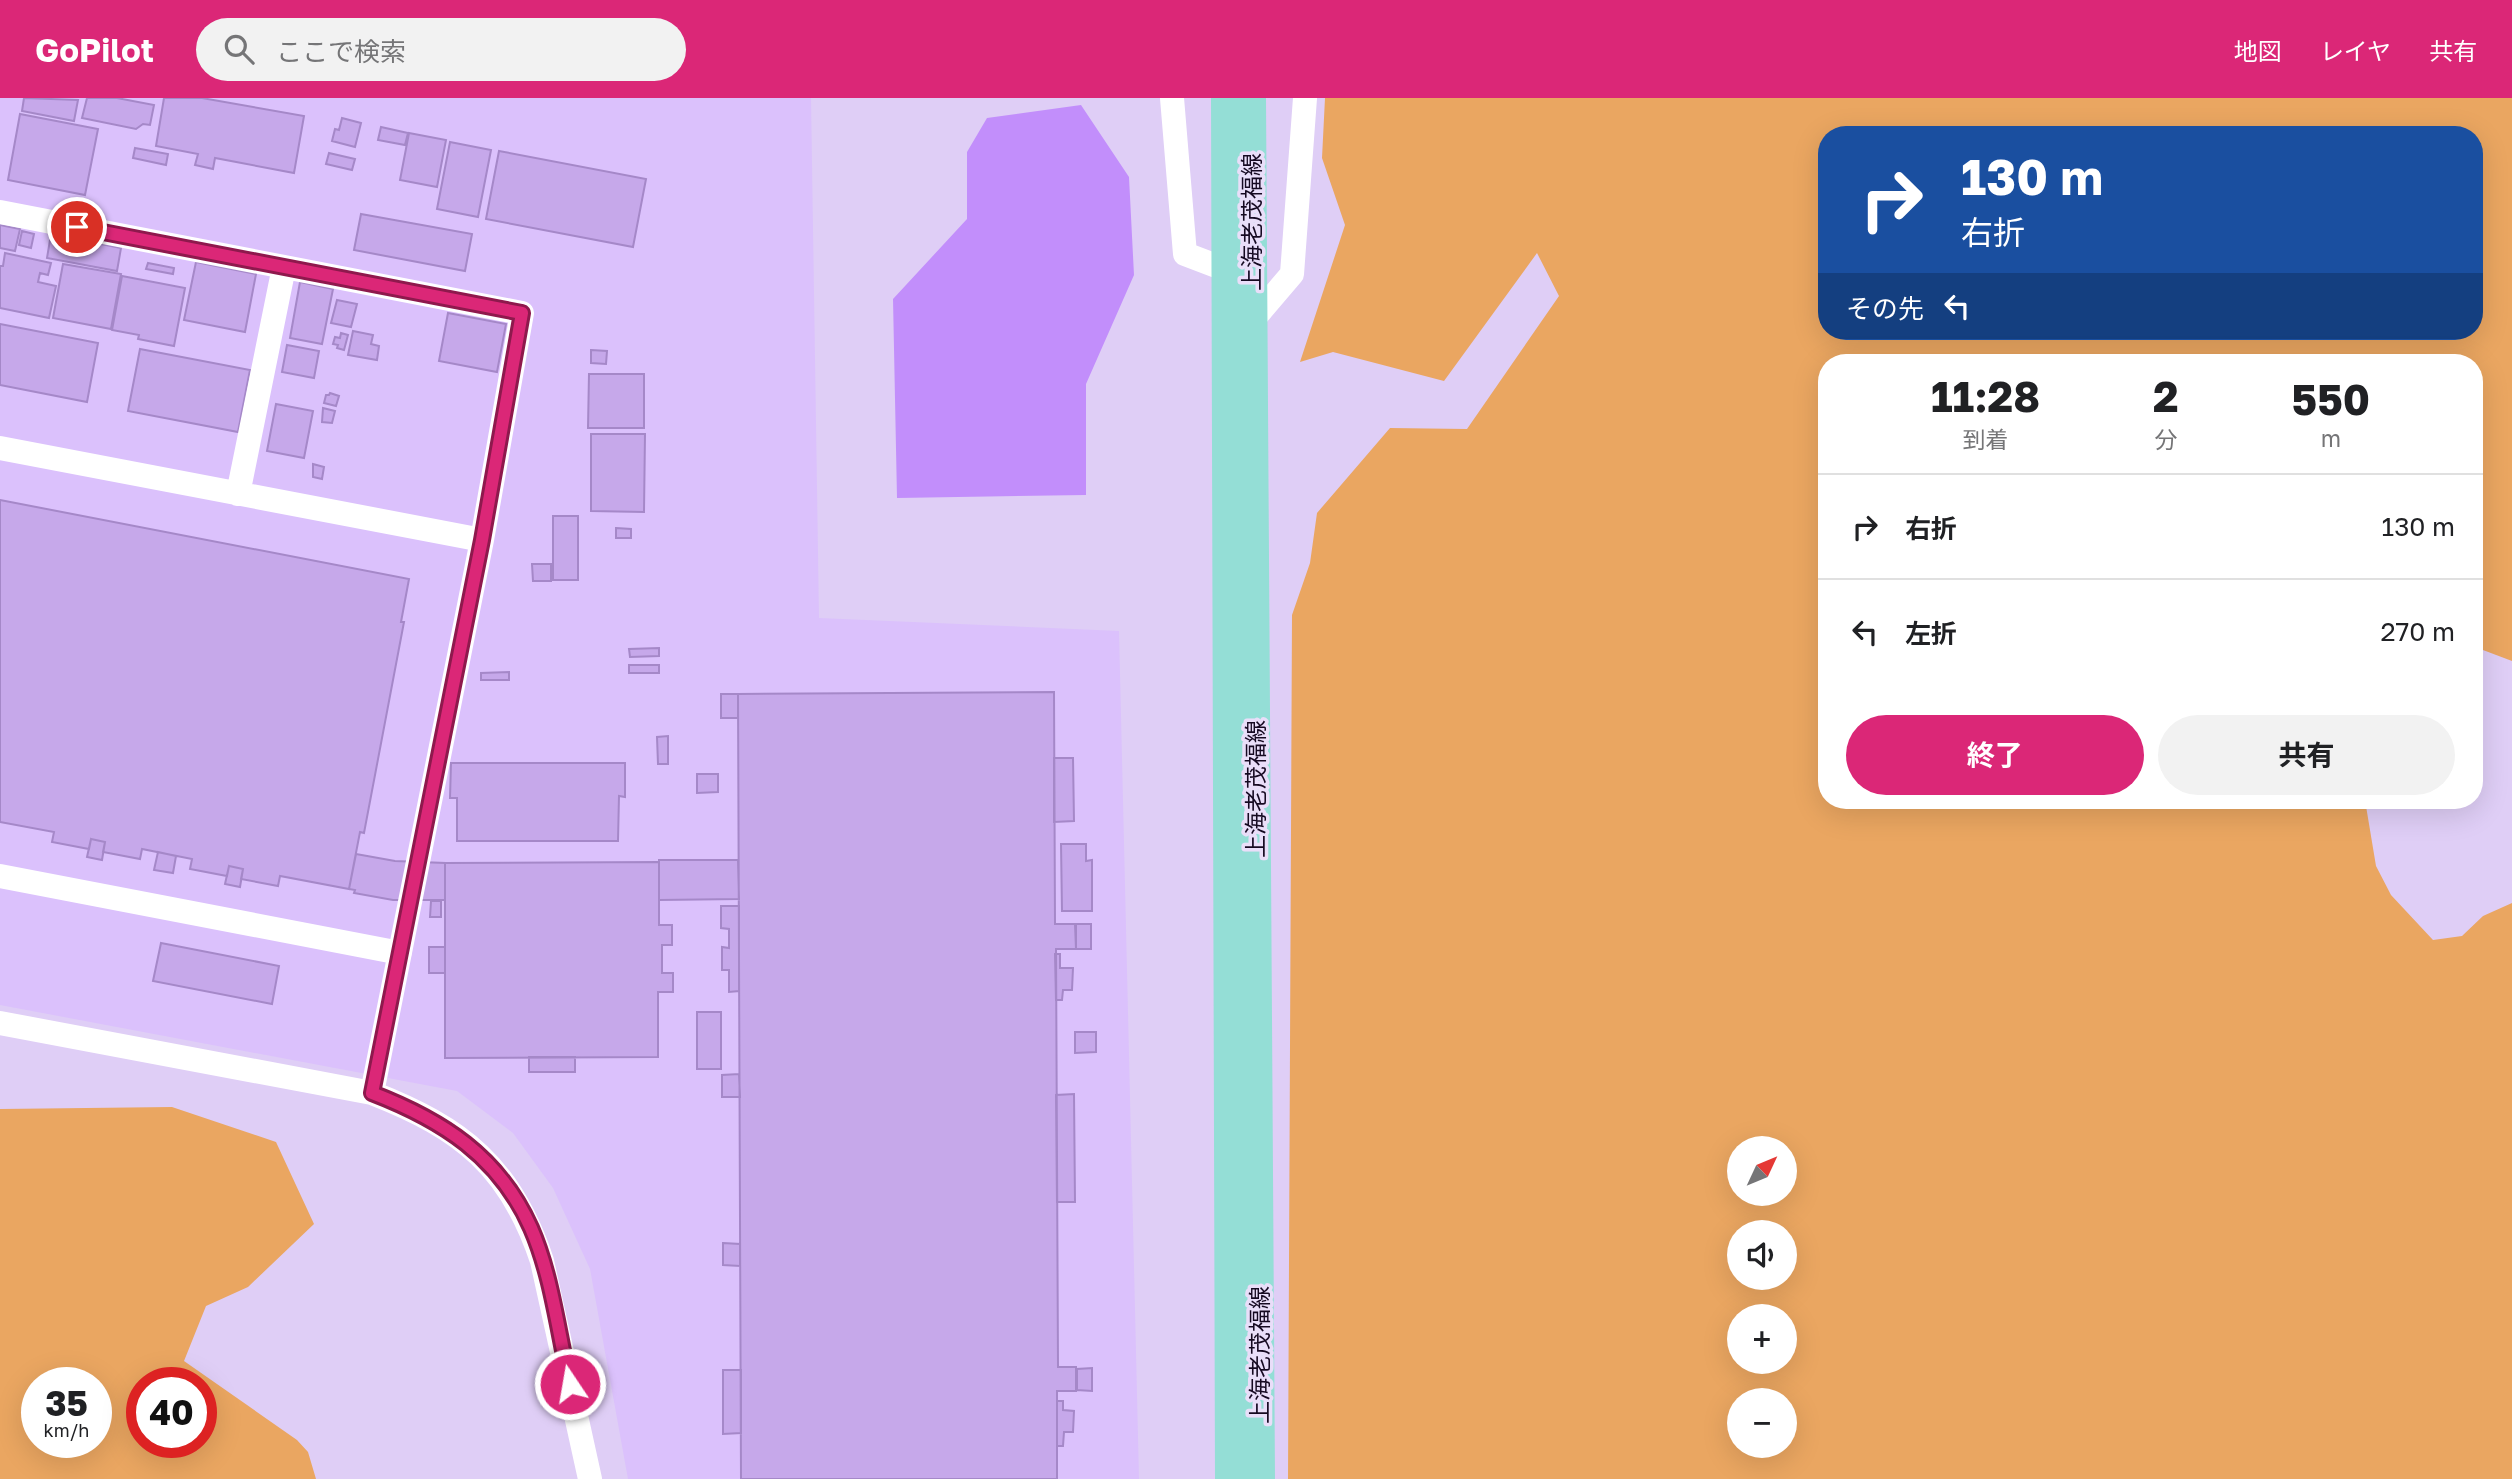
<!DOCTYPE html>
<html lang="ja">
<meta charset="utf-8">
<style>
:root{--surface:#fff;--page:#f2f2f2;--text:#202124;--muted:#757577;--line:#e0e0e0;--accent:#db2777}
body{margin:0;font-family:"Golos Text","Noto Sans JP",sans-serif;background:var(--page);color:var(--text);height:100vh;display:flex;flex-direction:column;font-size:26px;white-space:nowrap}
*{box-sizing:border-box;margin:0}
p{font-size:23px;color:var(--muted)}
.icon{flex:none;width:38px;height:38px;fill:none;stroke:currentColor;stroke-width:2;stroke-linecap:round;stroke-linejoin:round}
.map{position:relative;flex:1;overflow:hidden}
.drawer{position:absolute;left:1818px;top:256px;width:665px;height:455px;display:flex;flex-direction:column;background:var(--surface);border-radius:28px;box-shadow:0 7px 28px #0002}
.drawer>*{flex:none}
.banner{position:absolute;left:1818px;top:28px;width:665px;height:214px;border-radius:28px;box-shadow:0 7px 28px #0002;background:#1a4fa0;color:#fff;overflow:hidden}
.needle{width:46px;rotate:46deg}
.fabs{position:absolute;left:1727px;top:1038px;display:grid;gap:14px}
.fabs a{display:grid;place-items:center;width:70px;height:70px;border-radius:50%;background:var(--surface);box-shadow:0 7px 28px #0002;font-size:35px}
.speed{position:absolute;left:21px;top:1269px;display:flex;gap:14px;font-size:35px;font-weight:700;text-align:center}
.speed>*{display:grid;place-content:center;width:91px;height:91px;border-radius:50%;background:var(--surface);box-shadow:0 7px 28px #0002;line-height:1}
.speed small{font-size:18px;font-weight:400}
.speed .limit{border:10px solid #d22;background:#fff;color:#111}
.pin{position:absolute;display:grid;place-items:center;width:60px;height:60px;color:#fff;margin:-30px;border:4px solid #fff;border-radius:50%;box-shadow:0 2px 7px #0007}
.me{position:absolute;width:77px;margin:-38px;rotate:348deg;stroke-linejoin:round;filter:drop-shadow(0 0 5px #0008)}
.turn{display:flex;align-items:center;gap:24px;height:147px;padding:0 28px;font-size:32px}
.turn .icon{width:91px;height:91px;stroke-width:2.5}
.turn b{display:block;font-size:49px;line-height:60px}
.then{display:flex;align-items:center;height:66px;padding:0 28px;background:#0003;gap:14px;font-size:26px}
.eta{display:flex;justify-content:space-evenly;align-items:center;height:119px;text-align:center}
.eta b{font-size:42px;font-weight:700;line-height:49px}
.button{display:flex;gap:14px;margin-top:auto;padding:14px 28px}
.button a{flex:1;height:80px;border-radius:42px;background:var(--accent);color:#fff;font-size:28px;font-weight:700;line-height:80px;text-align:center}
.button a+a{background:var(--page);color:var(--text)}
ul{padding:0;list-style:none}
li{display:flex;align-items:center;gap:21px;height:105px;padding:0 28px;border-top:2px solid var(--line)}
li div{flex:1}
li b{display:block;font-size:26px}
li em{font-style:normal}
header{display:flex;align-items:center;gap:42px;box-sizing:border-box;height:98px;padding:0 35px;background:var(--accent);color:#fff}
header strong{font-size:33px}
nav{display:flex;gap:38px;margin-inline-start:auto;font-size:24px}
.search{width:490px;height:63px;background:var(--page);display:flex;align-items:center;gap:18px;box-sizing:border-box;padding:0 24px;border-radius:38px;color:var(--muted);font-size:26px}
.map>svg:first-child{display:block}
.built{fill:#dbc1fc}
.green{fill:#eaa661;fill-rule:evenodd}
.water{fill:#c28efb}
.building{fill:#c6a8ea;stroke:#a588c8;stroke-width:2}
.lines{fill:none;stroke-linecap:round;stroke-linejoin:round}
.minor{stroke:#fff;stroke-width:24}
.major{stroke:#94ded6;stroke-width:30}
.route-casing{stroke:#8e194d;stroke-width:18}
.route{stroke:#db2777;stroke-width:12}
.labels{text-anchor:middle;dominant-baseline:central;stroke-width:7;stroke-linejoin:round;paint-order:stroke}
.street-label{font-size:23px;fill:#150921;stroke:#e9def9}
</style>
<header>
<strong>GoPilot</strong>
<div class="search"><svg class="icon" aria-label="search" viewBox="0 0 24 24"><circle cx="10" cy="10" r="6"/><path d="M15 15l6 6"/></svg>ここで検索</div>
<nav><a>地図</a><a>レイヤ</a><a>共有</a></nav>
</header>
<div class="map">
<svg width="2512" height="1381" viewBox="0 0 2512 1381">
<rect width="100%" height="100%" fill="#dfcef6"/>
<path class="built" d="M0,0H811L819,520L1119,533L1139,1381H628L590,1171L553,1090L513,1035L457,993L0,907Z"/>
<path class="green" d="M1325,0H2512V563L2475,549L2474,264H1827V702H2365L2376,768L2391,797L2433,842L2462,838L2483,818L2512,805V1381H1288L1292,517L1310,465L1317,415L1390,330L1467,331L1559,198L1537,155L1444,283L1333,254L1300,264L1345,127L1322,60ZM1827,37H2474V233H1827ZM1740,1050H1785V1096H1740ZM1740,1134H1785V1180H1740ZM1740,1218H1785V1264H1740ZM1740,1302H1785V1348H1740Z
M172,1009L276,1044L314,1126L248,1189L206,1208L184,1263L297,1342L308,1354L316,1381H0V1011ZM37,1284H96V1344H37ZM142,1284H201V1344H142Z"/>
<path class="water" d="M1081,7L1129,79L1134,177L1086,286V397L897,400L893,201L967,121V54L987,20Z"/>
<path class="building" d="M24,0L78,2L74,23L22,13Z
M87,0H117L154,7L150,27L143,26L136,31L82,20Z
M164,0H202L304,18L294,75L215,60L213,71L195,67L198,56L156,48Z
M20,16L98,31L85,97L8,82Z
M342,20L361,25L355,49L332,43L335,31L339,32Z
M381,29L408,35L405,47L378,42Z
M409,35L446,42L437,89L400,82Z
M450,44L491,52L478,119L437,111Z
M135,50L168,56L166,67L133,60Z
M499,53L646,81L633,149L486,121Z
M329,55L355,61L352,72L326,66Z
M361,116L472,136L465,173L354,152Z
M0,127L20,131L15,153L0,150Z
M22,133L34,136L31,150L19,147Z
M51,136L121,150L117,173L47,160Z
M5,155L51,165L48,177L40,175L38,184L56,188L49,220L0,210V168H3Z
M196,164L256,176L245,234L184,222Z
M148,165L174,170L173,176L146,171Z
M63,166L121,176L111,231L53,220Z
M122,178L185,190L174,248L138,241L139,237L112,232Z
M300,184L333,191L322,246L290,240Z
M337,202L357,206L351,229L331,225Z
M448,215L506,226L497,274L439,263Z
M0,226L98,245L87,304L0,287Z
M353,233L373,237L371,246L379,248L377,262L348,257Z
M341,235L348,237L344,252L337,250L338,247L333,246L335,239L340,240Z
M287,247L319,253L314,280L282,274Z
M140,251L250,272L238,334L128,313Z
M591,252L607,253L606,266L591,265Z
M589,276H644V330H588Z
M330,295L339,298L336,308L324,305L326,297H329Z
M276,306L313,313L304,360L267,353Z
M323,310L335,313L332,325L322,324Z
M591,336H645L644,414L591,413Z
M313,366L324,369L322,381L313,379Z
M0,402L409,481L401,524H404L364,735L360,734L349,791L280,778L278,788L241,781L243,771L229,768L227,778L190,771L192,761L142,751L140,761L103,754L105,744L91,741L89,751L52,744L54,734L0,724Z
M553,418H578V482H553Z
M616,430L631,431V440H616Z
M532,466H551V483H533Z
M659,550V558L630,559L629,551Z
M629,567H659V575H629Z
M509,574V582H481V575Z
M1054,594L1055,826H1076V851H1056L1058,1269H1076V1293H1057V1381H741L738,596Z
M721,596H738V620H721Z
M668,638V666H658L657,639Z
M1054,660H1073L1074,723L1054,724Z
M451,665H625V699L619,698L618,743H457V700H450Z
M697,676H718V694L697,695Z
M91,741L105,744L102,762L87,759Z
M1061,746H1086V763L1092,762V813H1062Z
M158,754L176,758L173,775L154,772Z
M356,756L395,763L445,765V802H393L354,795L355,792L349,791Z
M659,762H738L739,801L659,802Z
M659,764V827H672V847H662V875H673V894H658V959L445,960V765Z
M229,768L243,771L240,789L225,786Z
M431,803H441V819H430Z
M721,808H739V893L729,894V872H722V849L729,850V831L721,830Z
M1075,826H1091V851H1076Z
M161,845L279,868L272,906L153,883Z
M429,849H445V875H429Z
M1055,856H1060V870H1073L1072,892H1063L1062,902H1056Z
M697,914H721V971H697Z
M1075,934H1096V954L1075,955Z
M529,959H575V974H529Z
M739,976L740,999H722V977Z
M1074,996L1075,1104H1057L1056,997Z
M723,1145L740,1146V1168L723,1167Z
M1092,1270V1293L1077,1292V1271Z
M723,1272H741V1335L723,1336Z
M1057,1303H1063V1312L1074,1313L1073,1334H1064L1063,1348H1057Z"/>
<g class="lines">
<path class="minor" d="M1172,0L1185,156L1227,172
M0,114L522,215L482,442L372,995
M1252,223L1292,176L1305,0
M0,350L482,442
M238,396L284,169
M0,778L400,855
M0,925L372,995C462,1030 511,1069 542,1163L590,1381"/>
<path class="major" d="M1226,0L1230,1381
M1251,0L1260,1381"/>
</g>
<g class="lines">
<g class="route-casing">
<path id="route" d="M77,129L522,215L482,442L372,995C442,1022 499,1058 531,1130C552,1178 558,1234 570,1286"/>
</g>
<use href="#route" class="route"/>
</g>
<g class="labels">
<g class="street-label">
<text transform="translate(1251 124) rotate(-90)">上海老茂福線</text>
<text transform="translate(1255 691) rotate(-90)">上海老茂福線</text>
<text transform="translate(1259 1257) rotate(-90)">上海老茂福線</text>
</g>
</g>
</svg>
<div class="fabs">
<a><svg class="needle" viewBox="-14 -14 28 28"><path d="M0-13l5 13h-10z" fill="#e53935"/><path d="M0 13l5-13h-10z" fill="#757577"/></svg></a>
<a><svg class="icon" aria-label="sound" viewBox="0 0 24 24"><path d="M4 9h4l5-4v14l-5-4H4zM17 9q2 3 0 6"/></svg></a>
<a>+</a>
<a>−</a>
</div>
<div class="speed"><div>35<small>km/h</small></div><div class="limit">40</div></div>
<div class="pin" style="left:77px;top:129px;background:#d93025"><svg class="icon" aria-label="arrive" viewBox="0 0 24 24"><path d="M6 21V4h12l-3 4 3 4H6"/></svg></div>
<svg class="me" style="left:570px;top:1286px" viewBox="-20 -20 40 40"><circle r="17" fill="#db2777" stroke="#fff" stroke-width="3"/><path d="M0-11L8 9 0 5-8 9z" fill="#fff"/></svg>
<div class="banner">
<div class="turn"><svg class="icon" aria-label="right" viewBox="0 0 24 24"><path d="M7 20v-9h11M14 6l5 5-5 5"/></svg><div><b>130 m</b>右折</div></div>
<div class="then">その先<svg class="icon" aria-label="left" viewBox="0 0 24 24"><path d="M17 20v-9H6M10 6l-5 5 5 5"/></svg></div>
</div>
<section class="drawer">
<div class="eta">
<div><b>11:28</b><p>到着</p></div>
<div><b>2</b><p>分</p></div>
<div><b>550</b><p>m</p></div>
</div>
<ul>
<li><svg class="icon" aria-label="right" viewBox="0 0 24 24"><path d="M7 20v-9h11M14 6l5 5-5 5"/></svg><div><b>右折</b></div><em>130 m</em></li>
<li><svg class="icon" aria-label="left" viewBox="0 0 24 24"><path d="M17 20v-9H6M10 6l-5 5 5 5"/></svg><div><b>左折</b></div><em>270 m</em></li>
</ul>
<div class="button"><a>終了</a><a>共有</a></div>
</section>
</div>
